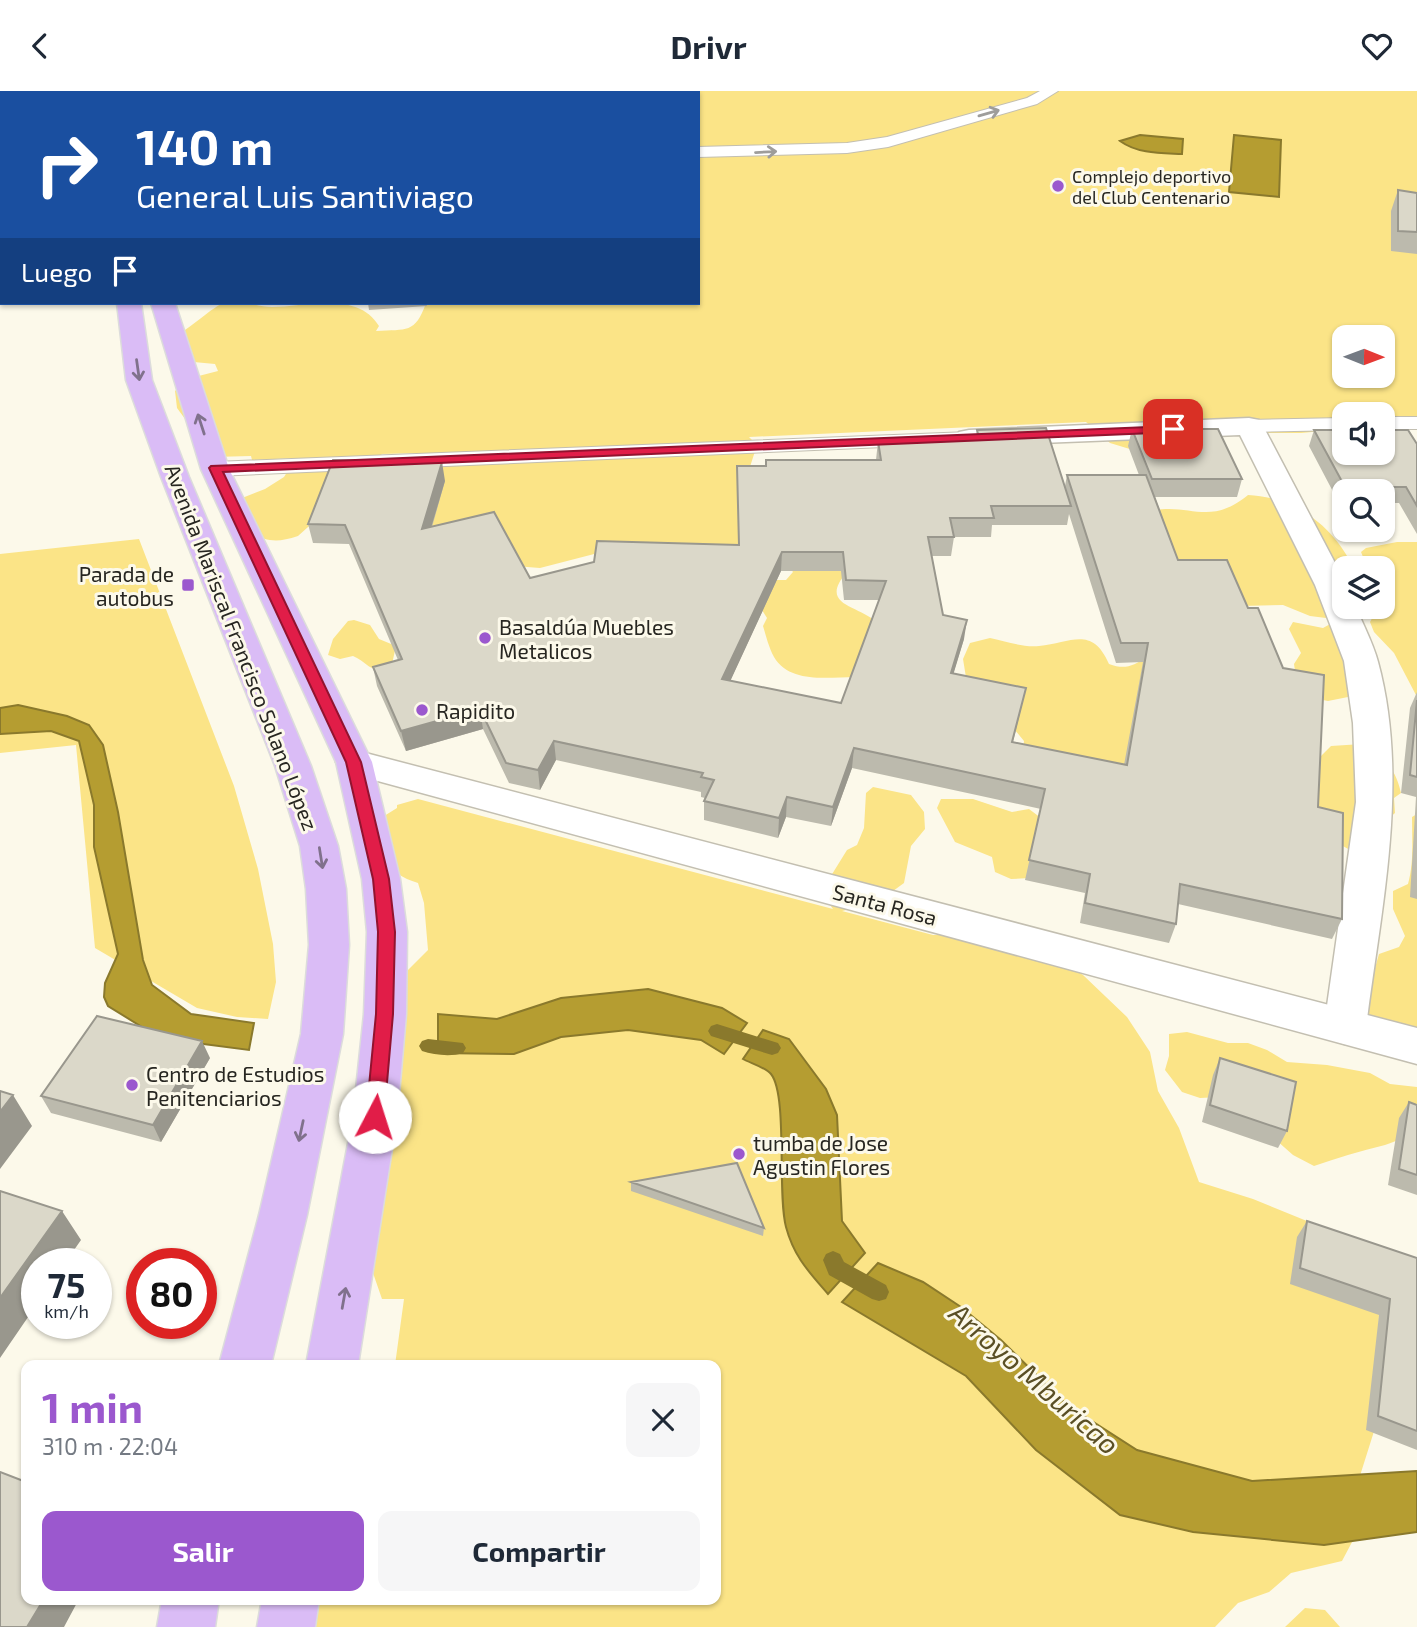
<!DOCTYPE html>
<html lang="es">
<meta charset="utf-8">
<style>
:root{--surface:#fff;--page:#f6f6f7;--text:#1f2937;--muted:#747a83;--accent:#9b58ce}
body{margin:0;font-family:"Exo 2",sans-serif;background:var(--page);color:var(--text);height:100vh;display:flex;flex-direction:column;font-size:26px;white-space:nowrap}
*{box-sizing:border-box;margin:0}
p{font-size:23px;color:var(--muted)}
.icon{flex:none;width:38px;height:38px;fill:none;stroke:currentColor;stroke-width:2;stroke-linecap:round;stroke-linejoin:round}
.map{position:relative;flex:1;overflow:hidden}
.sheet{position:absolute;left:21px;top:1269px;width:700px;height:245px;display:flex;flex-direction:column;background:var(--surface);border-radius:14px;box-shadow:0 2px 5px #0004}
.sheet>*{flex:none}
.banner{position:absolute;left:0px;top:0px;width:700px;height:214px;box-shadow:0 2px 5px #0004;background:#1a4fa0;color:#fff;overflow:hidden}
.needle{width:46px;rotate:91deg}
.tools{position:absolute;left:1332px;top:234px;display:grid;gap:14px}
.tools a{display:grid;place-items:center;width:63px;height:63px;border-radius:14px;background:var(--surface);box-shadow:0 2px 5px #0004;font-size:35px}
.speed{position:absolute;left:21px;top:1157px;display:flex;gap:14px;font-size:35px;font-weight:700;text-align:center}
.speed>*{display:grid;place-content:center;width:91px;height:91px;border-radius:50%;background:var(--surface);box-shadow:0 2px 5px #0004;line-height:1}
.speed small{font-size:18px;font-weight:400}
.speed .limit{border:10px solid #d22;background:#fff;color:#111}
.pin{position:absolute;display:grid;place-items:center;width:60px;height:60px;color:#fff;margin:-30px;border-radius:14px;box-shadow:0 4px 10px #0006}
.me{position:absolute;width:77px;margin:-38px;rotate:5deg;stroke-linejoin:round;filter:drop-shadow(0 0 5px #0008)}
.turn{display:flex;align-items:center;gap:24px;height:147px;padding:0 21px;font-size:32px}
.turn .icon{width:91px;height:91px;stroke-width:2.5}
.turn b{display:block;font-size:49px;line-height:60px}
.then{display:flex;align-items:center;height:66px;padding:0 21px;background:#0003;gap:14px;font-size:26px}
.round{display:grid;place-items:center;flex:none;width:74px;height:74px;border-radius:14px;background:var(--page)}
.summary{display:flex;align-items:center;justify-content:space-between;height:119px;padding:0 21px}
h1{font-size:42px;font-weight:700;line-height:52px;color:var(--accent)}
.action{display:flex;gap:14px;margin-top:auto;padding:14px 21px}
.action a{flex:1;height:80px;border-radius:14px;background:var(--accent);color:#fff;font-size:28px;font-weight:700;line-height:80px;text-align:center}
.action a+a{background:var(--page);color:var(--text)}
header{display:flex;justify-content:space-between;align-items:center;height:91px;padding:0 21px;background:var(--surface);font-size:32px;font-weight:700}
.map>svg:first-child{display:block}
.green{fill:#fbe487;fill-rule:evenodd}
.water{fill:#b59d31;stroke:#8a792c;stroke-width:2}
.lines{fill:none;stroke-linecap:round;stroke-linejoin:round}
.stream{fill:#8a792c;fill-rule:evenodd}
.service-casing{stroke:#c3bfb1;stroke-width:2}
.minor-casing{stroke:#c3bfb1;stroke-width:3}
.tertiary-casing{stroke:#c3bfb1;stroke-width:3}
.trunk-casing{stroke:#dcdcdb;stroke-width:3}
.service{fill:#fff;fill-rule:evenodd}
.minor{fill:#fff;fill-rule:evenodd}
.tertiary{fill:#fff;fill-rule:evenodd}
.trunk{fill:#dabcf6;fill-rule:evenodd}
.wall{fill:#bcbaad;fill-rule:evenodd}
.shaded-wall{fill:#99978d}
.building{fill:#dbd8c9;stroke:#99978d;stroke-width:2;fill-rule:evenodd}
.oneway{stroke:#9e9d9b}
.oneway2{stroke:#80718c}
.route{fill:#e11d48;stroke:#92132f;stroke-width:2}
.poi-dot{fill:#9b58ce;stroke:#fcf9ea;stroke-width:2.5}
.labels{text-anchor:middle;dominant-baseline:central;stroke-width:6;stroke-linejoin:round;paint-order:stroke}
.far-poi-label{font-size:18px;fill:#272621;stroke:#fcf9ea;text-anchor:start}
.poi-label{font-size:21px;fill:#272621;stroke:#fcf9ea;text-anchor:start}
.street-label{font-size:21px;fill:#272621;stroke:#fcf9ea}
.near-water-label{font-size:28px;font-style:italic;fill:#5a4f25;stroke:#fcf9ea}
</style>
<header><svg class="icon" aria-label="back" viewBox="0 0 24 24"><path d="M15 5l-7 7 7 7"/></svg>Drivr<svg class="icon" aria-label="heart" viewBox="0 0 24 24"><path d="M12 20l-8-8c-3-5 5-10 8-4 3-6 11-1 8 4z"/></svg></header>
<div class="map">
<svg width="1417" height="1536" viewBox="0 0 1417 1536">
<rect width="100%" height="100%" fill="#fcf9ea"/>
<path class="green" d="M206,0H1417V337L1383,338L1382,324H1344V338L1301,342H1228L1133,359L1110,352L1086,331L749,346L757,354L748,382L765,453L598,462L540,477L439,469L411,381L421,362L381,363L385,367L298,445C261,458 255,439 225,429L222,424L237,409L265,398L284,386L296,367L252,369L251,365L213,366L177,317L175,300L187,288L218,280L215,273L183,270L174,246C188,239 215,214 224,212C240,207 256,216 272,216C305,216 357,199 379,235L376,240C407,238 415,243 426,212H698V2ZM1344,247H1382V285H1344Z
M1248,404C1295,406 1334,435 1354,478H1344V516H1358L1360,523L1350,527H1326L1310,525L1283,514L1241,515L1091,434C1112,429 1133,423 1155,419C1192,413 1210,435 1248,404Z
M139,448L234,695L258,778L273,853L276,891L268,928L237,926L197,917L95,857L76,654L0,662V463Z
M1397,451H1417V606L1394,562L1374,541L1370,531L1378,516H1382V478H1368L1361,461L1366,457Z
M786,472L848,480C816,515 860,514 876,531L855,586C828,586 790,593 774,566C769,557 766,545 763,535L767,527L762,519L771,489H786L793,481Z
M354,529L370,534L379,548L396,555L392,573C369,584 372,574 353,565L340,568L328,564L333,548L348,530Z
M1293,531L1323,537L1332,532L1347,536L1353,605L1328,610L1313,607L1295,580L1294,573L1301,562L1289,538Z
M990,547C1005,550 1024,557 1039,555C1071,552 1092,534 1109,573C1125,579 1133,575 1147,566L1140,686L1022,667L1024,650L1010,633L970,611L963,568L970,552Z
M1362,653C1384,668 1395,675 1401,702L1394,707L1395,722L1350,759L1323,744L1297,679L1320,666L1331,655Z
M873,696L911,704L924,721L925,738L911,755L904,792L878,811L842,820L933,844H989L1049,862L1083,884L1127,926L1150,961L1158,1000L1179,1037L1199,1091L1253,1108L1329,1139L1379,1222L1376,1334L1358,1391L1369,1419L1342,1470L1291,1482L1269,1501L1238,1512L1215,1536H293L306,1509L716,1508V1274H395L404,1208H382L364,1156L377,910L428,859L424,812L418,792C386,782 378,765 368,735L397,717V714L418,708L833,818L821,801L847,759L857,754L864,737L866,702Z
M941,708H973L1012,721L1029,718L1045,730L1030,787L1011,788L995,781L992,766L955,751L937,717Z
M1417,723V963L1376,948L1356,899L1375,877L1379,863L1399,856L1405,845L1393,818V800L1408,793C1414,772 1412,749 1412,726Z
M1187,941L1228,952H1248L1267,959L1287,971L1327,974L1370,982L1390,993L1417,996V1045C1404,1045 1397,1050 1385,1054C1360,1060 1337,1067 1314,1075L1293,1064L1276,1049L1220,1006L1200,1007L1182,1001L1165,979L1169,965V943Z
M1305,1517L1325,1519L1340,1536H1285Z"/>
<path class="water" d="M1140,44L1183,48L1182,63C1161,62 1138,63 1120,50Z
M1234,44L1281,49L1279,106L1229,101Z
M18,614L67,625L89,634L103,654L118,721L143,869L152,894L191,923L254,932L249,959L188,951L150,941L108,915L104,906L105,892L118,863L94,756V714L79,650L51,640L0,643V617Z
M648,898L722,917L747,932L724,963L701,949L628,939L561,946L514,963L438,962V923L497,928L561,907Z
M763,939L789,948L826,998L837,1024L842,1130L865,1162L828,1203C809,1181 794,1166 786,1136C777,1102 788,1004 771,983C765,976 750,972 743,968Z
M878,1172L923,1191L961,1216L1001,1249L1067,1314L1137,1359L1252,1390L1417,1380V1441L1324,1454L1193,1441L1120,1424L1036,1359L966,1285L842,1211Z"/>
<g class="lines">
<path class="stream" d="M717,933L778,952L781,957L778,962L772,964L711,945L708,940L711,935Z
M428,948L463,952L466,957L463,962C451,966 434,964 422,960L419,955L422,950Z
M833,1160L840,1163L844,1171L886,1194L889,1201L886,1208L879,1210L872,1208L829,1184L823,1169L826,1163Z"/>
<g class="service-casing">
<path id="service" d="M1040,0H1058L1037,13L888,56L847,62L698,66V56L847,52L887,46L1027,7Z
M1382,326H1417V338H1382Z
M1344,327V339L1249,341L1241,340L1238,335L1241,330L1249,329Z
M969,341L977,342L980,347L977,352L215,385L207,383L204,378L207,373L215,371Z"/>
</g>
<g class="minor-casing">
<path id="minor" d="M1249,327L1259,329L1263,335L1344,489V516H1356C1363,534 1373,552 1378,571C1410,689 1381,817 1366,936L1360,948L1345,953L1330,948L1324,936L1356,711L1353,632L1344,570L1315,494L1240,344L969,355L959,353L955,347L959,341L969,339Z"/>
</g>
<g class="tertiary-casing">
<path id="tertiary" d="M354,659L1417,937V973L341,680L336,671L341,662Z"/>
</g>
<g class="trunk-casing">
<path id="trunk" d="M144,0H164V2H144Z
M117,212H141L152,289L189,386L311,675L338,755L346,798L349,854L343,943L307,1124L271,1274H219L259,1124L301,943L309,854L306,798L300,755L275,675L161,386L126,289Z
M151,212H175L229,378L372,671L400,788L407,841L406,923L397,1026L358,1274H306L353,1026L364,923L367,841L362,788L336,671L201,378Z
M162,1508H219L215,1536H157Z
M262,1508H319L315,1536H257Z"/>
</g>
<use href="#service" class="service"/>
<use href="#minor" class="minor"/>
<use href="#tertiary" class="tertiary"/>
<use href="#trunk" class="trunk"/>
</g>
<path class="wall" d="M0,0H55L54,2H2V105H0Z
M1398,99L1417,102V163L1391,160V120Z
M368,212H426L427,215L369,219Z
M1132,338L1242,388L1237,406H1155L1178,469L1318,716L1342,828L1332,848L1178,813L1176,833L1169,852L1080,832L1085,802L1025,789L1041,718L852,677L831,735L786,726L778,747L704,729V710L705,707L701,706V701L556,669L540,699L509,692L483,638L406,660L377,595L373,576L398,569L349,453L313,452L308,433L445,390L432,436L530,487L739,454L737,375H766L876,369L878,350L976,347L977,339L1065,395L1067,384H1139L1128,355ZM1069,423L1116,572L1143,571L1124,674L1013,651L1026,597L953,583L964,548L943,524L932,465H951L954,446H991L992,434H1067ZM781,480H841L844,509H879L841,612L730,590Z
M1314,339L1417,353V443L1399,412H1382V401H1344V412H1339L1309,355Z
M1417,601V808L1410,806L1416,706L1401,702L1410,617Z
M210,967L161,1051L51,1022L41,1005Z
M1220,967L1287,1040L1278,1057L1202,1031L1213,984Z
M1409,1011L1417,1014V1104L1388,1094L1399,1027Z
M631,1091L764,1137L763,1145L631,1100Z
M1307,1130L1417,1167V1359L1366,1339L1379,1224L1290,1193L1297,1146Z"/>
<path class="shaded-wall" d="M442,371L445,390L425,457L422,438Z
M782,461L781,480L722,608V588Z
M967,529L964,548L948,601L951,582Z
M480,618L483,638L406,660L401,640Z
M554,650L556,669L540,699L538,679Z
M854,657L852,677L831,735L833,716Z
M787,706L786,726L778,747L779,727Z
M202,950L210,967L161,1051L153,1034Z
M13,1004L32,1035L0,1078V1021Z
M62,1120L81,1149L65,1172H37V1213L0,1267V1207Z
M44,1508H79L64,1536H27Z"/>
<path class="building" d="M0,0H47V2H2V89H0Z
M303,0H602L603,2H303Z
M1398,99L1417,102V141L1398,140Z
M1046,337L1071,415H991L994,427H950L954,446H928L943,524L967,529L951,582L1026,597L1012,651L1127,674L1148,552H1121L1067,384H1146L1178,469H1227L1248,517H1258L1283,577L1324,584L1318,716L1343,722L1342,828L1180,793L1176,833L1085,812L1090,783L1029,769L1045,698L854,657L833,716L787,706L779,727L704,710L714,689L701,686L703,682L554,650L538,679L506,672L480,618L401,640L373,576L402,568L345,434L308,433L333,369L442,371L422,438L494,421L530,487L594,471L597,450L739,454L737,375H766V369H881L878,350L979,347L977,339ZM782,461H843L846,489L886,490L841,612L722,588Z
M1132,338H1218L1242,388H1152Z
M1314,339H1344V362H1382V339H1408L1417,353V415L1406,396H1345Z
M1417,609V686L1410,684Z
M97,925L202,950L153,1034L41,1005Z
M1220,967L1296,991L1287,1040L1210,1014Z
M0,1000L13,1004L0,1021Z
M1409,1011L1417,1014V1084L1399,1078Z
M737,1072L764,1137L631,1091Z
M0,1100L62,1120L0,1207Z
M1307,1130L1417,1167V1340L1378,1325L1390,1208L1300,1177Z
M0,1381L26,1391V1508H44L27,1536H0Z"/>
<defs><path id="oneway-shaft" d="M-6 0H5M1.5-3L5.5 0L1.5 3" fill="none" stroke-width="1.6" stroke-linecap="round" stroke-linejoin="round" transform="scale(1.75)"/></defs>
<g class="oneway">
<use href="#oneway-shaft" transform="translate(989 22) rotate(-16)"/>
<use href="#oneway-shaft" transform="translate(766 61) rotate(-3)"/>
</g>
<g class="oneway2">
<use href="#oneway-shaft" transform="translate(138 279) rotate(82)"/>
<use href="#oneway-shaft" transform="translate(201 333) rotate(-108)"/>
<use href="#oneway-shaft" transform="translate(321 767) rotate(81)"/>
<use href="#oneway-shaft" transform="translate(301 1040) rotate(102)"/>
<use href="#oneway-shaft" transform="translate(344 1207) rotate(-80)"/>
</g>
<path class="route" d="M1173,335L1179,338L1177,341L223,381L361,671L389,788L395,841L393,923L384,1026L382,1031L375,1034L369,1031L366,1026L376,923L378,841L373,788L346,671L209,377L211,375Z"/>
<g class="poi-dot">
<circle cx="1058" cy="95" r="7"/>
<rect x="181" y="487" width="14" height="14" rx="3.5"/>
<circle cx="485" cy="547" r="7"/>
<circle cx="422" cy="619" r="7"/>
<circle cx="132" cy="994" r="7"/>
<circle cx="739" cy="1063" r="7"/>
</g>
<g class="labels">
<g class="far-poi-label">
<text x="1072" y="85">Complejo deportivo<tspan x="1072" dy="21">del Club Centenario</tspan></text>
</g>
<g class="poi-label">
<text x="174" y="482" text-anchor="end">Parada de<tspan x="174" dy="24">autobus</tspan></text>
<text x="499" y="535">Basaldúa Muebles<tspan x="499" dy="24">Metalicos</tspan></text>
<text x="436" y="619">Rapidito</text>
<text x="146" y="982">Centro de Estudios<tspan x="146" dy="24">Penitenciarios</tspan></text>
<text x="753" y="1051">tumba de Jose<tspan x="753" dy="24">Agustin Flores</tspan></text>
</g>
<g class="street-label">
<text transform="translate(242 556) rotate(69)">Avenida Mariscal Francisco Solano López</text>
<text transform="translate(885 813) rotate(15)">Santa Rosa</text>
</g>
<g class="near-water-label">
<text transform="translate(1035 1287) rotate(41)">Arroyo Mburicao</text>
</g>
</g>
</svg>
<div class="tools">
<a><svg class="needle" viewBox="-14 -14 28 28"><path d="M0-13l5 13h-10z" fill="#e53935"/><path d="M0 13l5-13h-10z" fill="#747a83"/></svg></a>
<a><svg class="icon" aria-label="sound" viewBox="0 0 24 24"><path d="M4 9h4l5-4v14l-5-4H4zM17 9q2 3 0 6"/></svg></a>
<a><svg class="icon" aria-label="search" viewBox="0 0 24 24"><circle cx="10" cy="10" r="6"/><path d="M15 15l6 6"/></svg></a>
<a><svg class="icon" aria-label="layers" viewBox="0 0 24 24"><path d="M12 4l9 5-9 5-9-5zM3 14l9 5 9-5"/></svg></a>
</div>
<div class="speed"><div>75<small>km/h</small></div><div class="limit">80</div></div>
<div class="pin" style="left:1173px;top:338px;background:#d93025"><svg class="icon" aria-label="arrive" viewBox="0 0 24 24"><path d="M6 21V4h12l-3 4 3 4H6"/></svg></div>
<svg class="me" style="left:375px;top:1026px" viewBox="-20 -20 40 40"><circle r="19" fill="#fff"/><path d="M0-13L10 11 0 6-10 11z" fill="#e11d48"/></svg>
<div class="banner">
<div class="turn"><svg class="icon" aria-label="right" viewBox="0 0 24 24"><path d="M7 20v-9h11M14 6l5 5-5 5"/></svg><div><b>140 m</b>General Luis Santiviago</div></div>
<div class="then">Luego<svg class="icon" aria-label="arrive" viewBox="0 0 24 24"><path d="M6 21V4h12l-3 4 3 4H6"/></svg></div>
</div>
<section class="sheet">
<div class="summary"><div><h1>1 min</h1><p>310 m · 22:04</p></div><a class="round"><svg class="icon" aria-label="close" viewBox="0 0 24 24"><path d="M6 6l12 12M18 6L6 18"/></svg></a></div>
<div class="action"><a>Salir</a><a>Compartir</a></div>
</section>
</div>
